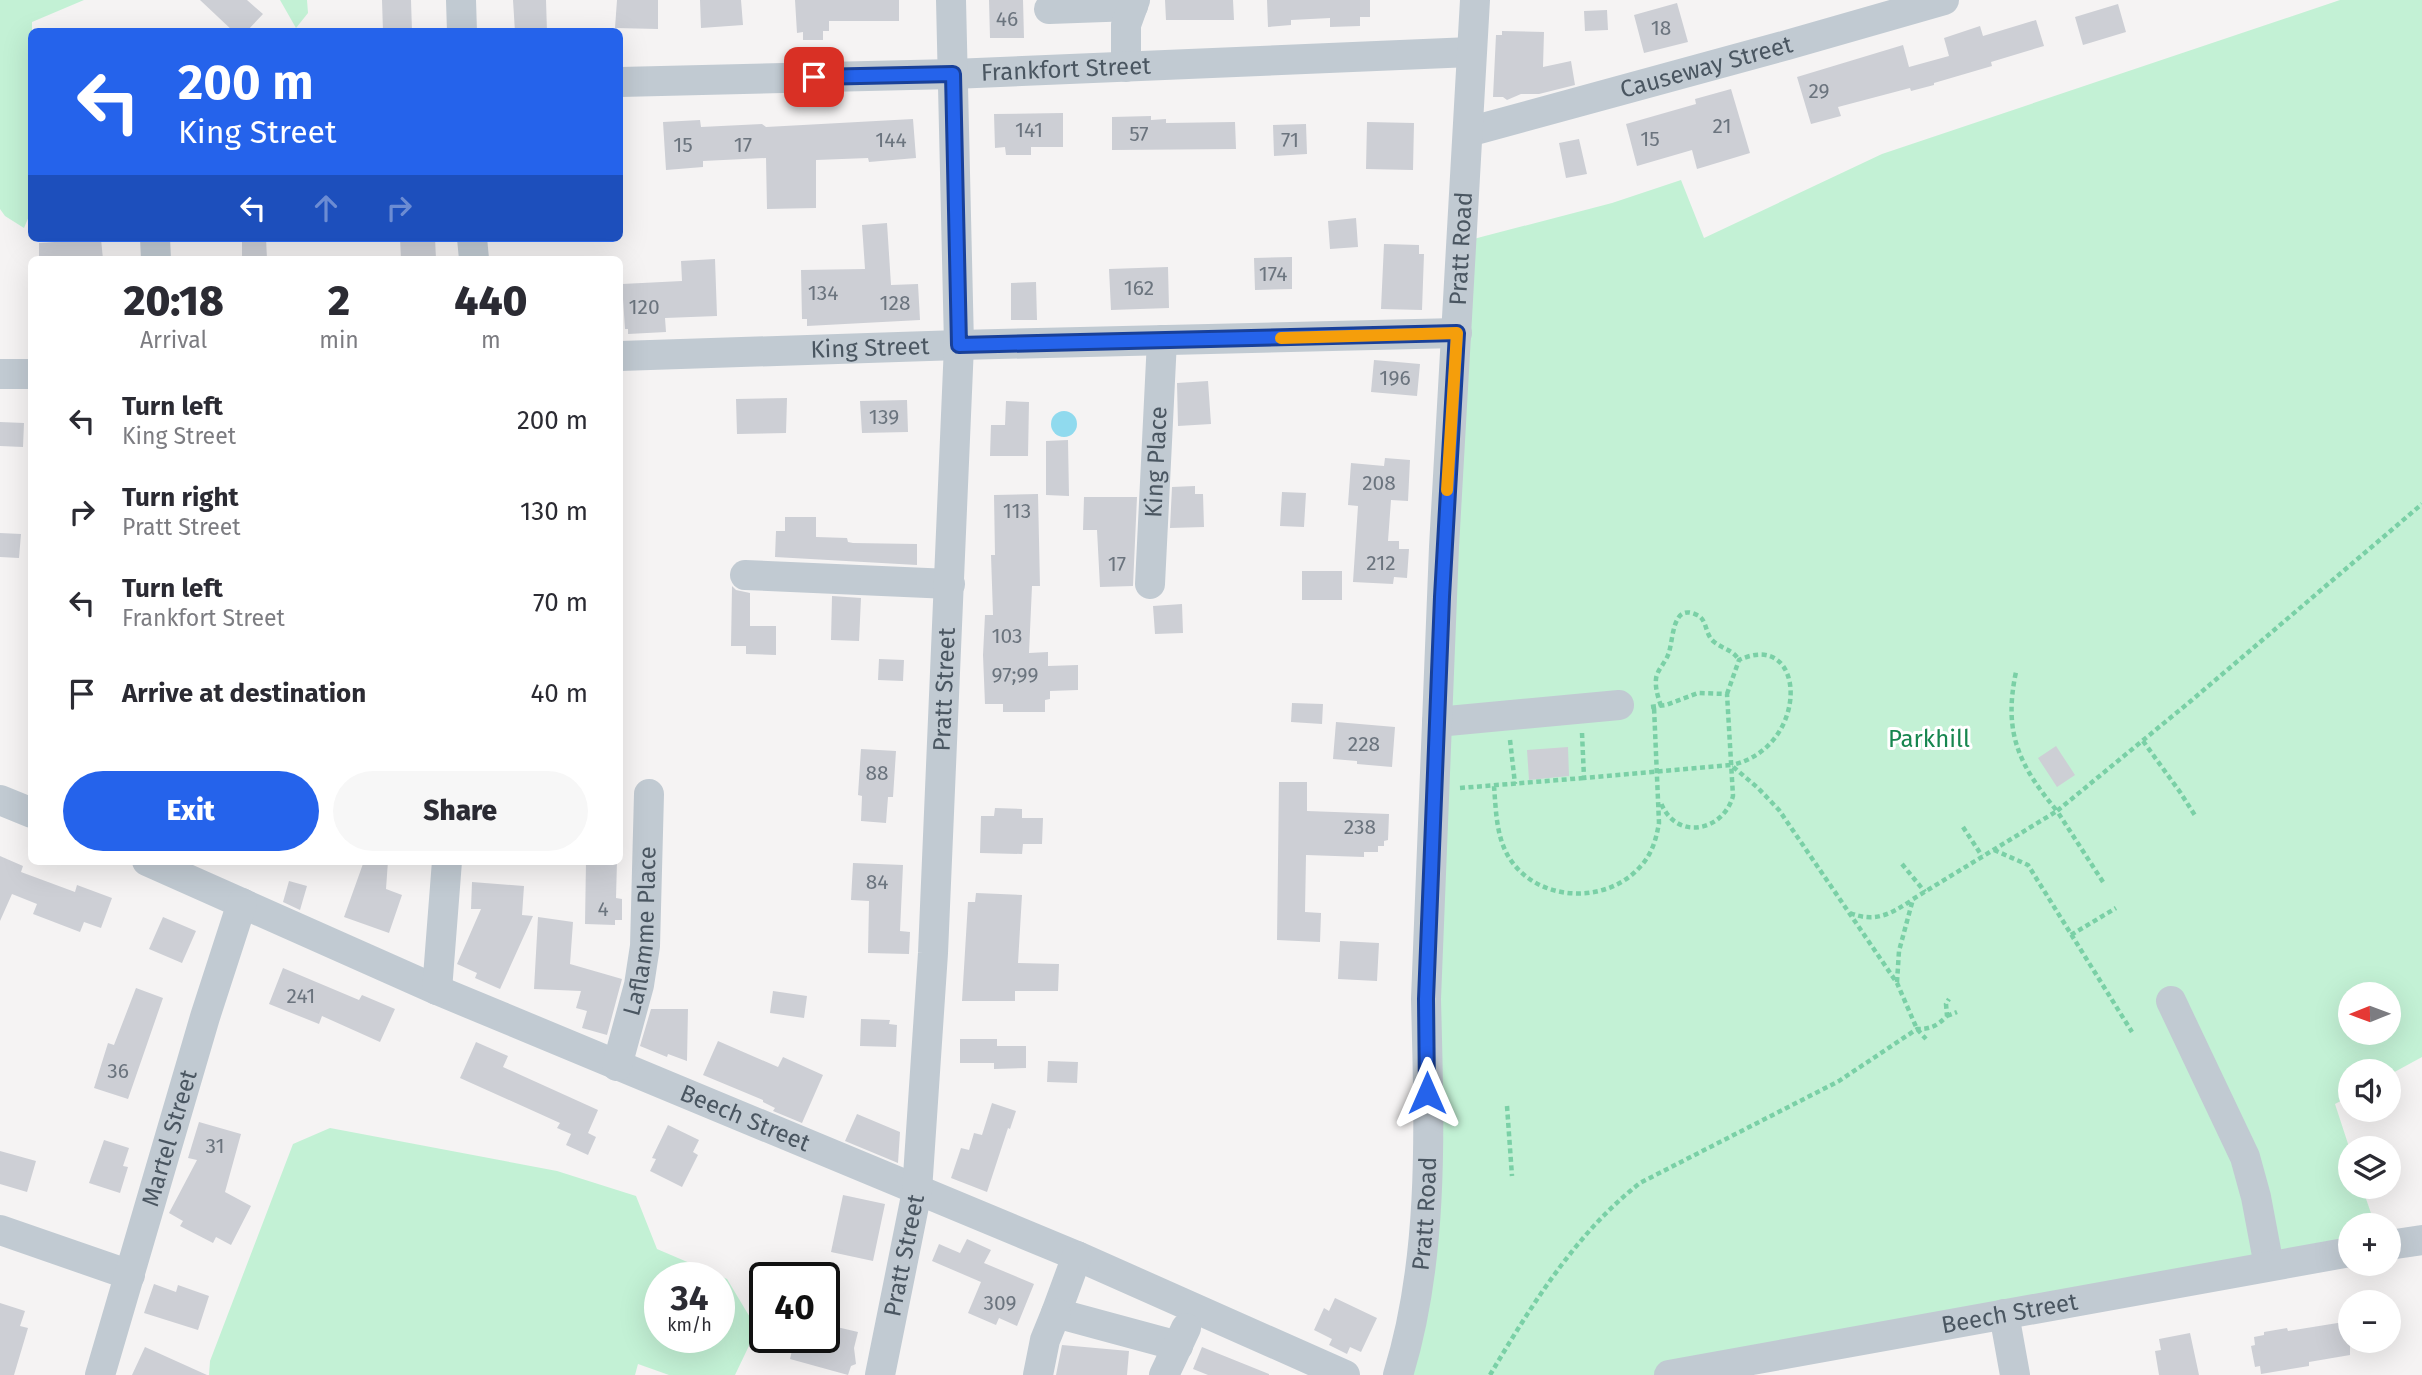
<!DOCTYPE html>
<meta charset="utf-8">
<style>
:root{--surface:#fff;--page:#f7f7f7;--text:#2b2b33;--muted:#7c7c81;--accent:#2563eb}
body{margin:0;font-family:"Fira Sans",sans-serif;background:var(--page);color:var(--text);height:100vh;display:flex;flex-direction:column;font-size:26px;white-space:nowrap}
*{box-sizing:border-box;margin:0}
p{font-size:23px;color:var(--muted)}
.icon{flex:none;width:38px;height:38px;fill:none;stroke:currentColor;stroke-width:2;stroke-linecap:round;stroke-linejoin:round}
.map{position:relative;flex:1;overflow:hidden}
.sheet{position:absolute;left:28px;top:256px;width:595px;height:609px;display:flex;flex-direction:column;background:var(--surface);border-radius:10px;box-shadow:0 7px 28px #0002}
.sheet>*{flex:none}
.top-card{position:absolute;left:28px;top:28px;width:595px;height:214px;border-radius:10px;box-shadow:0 7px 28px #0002;background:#2563eb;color:#fff;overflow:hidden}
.needle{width:46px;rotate:269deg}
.fabs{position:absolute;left:2338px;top:982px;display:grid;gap:14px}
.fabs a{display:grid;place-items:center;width:63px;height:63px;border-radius:50%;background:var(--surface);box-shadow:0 7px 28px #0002;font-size:35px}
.speed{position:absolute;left:644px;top:1262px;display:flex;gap:14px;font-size:35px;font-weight:700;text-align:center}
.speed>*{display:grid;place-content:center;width:91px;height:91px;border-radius:50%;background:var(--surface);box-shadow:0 7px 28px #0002;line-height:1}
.speed small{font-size:18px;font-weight:400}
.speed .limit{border:4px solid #111;border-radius:10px;background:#fff;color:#111}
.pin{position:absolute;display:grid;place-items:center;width:60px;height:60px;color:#fff;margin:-30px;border-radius:14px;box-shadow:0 4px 10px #0006}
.me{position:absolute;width:77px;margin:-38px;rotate:0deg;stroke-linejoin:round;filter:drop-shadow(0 0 5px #0008)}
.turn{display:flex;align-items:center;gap:24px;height:147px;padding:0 35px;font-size:32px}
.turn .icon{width:91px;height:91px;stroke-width:2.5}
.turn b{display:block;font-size:49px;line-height:60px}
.lanes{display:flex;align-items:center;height:66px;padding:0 35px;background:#0003;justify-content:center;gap:35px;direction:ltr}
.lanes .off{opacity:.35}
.eta{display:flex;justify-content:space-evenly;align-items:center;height:119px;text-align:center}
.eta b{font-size:42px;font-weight:800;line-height:49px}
.primary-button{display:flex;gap:14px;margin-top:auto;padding:14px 35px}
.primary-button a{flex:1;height:80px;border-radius:42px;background:var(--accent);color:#fff;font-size:28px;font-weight:800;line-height:80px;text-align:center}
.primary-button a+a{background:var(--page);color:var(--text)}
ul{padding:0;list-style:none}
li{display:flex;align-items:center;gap:21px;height:91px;padding:0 35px}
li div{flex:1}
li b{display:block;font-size:26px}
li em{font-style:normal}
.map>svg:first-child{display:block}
.green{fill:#c3f1d5;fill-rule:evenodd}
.water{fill:#90daee}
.building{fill:#cdcfd5}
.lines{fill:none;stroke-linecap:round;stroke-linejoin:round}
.path{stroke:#7ad0a6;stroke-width:4.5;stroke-dasharray:5 3.5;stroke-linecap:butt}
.minor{stroke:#c1cad2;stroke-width:30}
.route-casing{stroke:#184099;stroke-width:18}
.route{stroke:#2563eb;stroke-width:12}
.slow{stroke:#f59e0b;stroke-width:12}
.labels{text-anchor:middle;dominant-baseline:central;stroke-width:6;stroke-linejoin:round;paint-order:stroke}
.number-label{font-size:21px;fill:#6b747e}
.street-label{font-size:24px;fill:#4a5661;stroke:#fff}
.park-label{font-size:24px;fill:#17864f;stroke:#fff}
</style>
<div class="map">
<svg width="2422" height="1375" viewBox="0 0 2422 1375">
<rect width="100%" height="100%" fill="#f5f3f3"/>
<path class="green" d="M0,0H84L32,22V209L24,228L5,216L0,209Z
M280,0H307L308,13L296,28Z
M2340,0H2422V1057L2389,1075V1071H2350V1096L2335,1104L2350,1150V1186L2362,1187L2375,1225H2350V1252L1669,1375H1398L1413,1311L1462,242L1612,203L1681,180L1704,238L1882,154ZM2350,994H2389V1032H2350Z
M330,1128L557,1171L636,1196L657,1249L727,1279L757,1329L735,1375H669L638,1364L635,1375H209L210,1361L293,1144ZM660,1278H719V1337H660Z"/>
<path class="water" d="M1051 424a13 13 0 1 1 26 0a13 13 0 1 1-26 0Z"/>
<path class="building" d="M200,0H247L263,14L246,32H234Z
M382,0H411L412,32H383Z
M513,0H546L547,32H515Z
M617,0H658V29L615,28Z
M700,0H741L743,25L701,28Z
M795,0H899V21H829V31H823V40H803V32L797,33Z
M989,0H1023L1024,38H990Z
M1165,0H1233L1234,20H1166Z
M1267,0H1370V17H1360V26L1330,27V18L1291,20V25L1268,27Z
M1677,3L1688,42L1644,53L1634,15Z
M2118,4L2126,32L2083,45L2075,17Z
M1607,10L1608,30L1585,31L1584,11Z
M2036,20L2044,46L1991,62L1992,66L1934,83V85L1911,91L1910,88L1838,107L1841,116L1811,124L1797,77L1903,45L1909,67L1949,56L1944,38L1980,26L1983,36Z
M1502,31L1544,32L1543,67L1571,61L1575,85L1539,94H1521L1507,100L1503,97H1493L1496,35H1502Z
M1731,89L1750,153L1697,169L1692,150L1637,166L1626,124L1696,104L1695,99Z
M1063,113V147H1031V155H1006L1005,147L995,148L994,114Z
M1151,116V120L1166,119V123L1235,122L1236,149L1112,150V117Z
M913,119L916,158L869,162L868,158L816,160V208L767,209L766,158L703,161V167L666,170L663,122L700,120L701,127L762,124L766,127Z
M1367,122L1414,123L1413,170L1366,169Z
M1306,124L1307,154L1274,156L1273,125Z
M1579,139L1587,174L1566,178L1559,143Z
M1356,218L1358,247L1330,249L1328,221Z
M887,223L891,285L918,284L920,320L807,326V319H802L801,270L865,269L862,225Z
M266,238L267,259H242V240Z
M400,238H435L436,259H401Z
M101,239L103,259H39V243Z
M1384,244L1419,245V254H1424L1422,310L1381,309Z
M1292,257V289L1255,290L1254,258Z
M715,259L717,316L665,318L666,332L628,334V329H625L622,284L682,281L681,261Z
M1168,267L1169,308L1111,310L1109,269Z
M1036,282L1037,320H1011V283Z
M1374,360L1420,364L1417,396L1371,392Z
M1208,381L1211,424L1178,426L1177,383Z
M787,398L786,433L737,434L736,399Z
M907,400L908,432L862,433L860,401Z
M1006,401L1029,402L1028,456H990L991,425H1005Z
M0,422L24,423L23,447L0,446Z
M1068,440L1069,496L1046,495V441Z
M1385,458L1410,460L1408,501L1391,500L1388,541H1399V549H1409L1407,578L1394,577L1393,584L1353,582L1358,506L1348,505L1351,463L1384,466Z
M1195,486V494H1203L1204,527L1170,528L1172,487Z
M1282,492L1306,493L1304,527L1280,526Z
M1038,494L1040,586H1032L1029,653L1048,652V666L1078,665V690L1050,691V699L1045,700V712H1003V704H985L983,655L985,615H993L991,555H995L994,495Z
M1084,497H1137L1133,586L1100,587L1097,530H1083Z
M785,517H816V537L847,538L848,542L853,543L917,544V565L775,557L776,531H785Z
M0,533L21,534L19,558L0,557Z
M1302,571H1342V600H1302Z
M732,586L736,590L750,593V626H776V655L746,654V646H731Z
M832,596L861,598L859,641L831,640Z
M1182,604L1183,633L1155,634L1153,606Z
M879,659L904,660L903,681L878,680Z
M1292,703L1323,704L1322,724L1291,722Z
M1336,722L1395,727L1392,767L1357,764V761L1333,759Z
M2056,746L2075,775L2057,787L2038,758Z
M1568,747L1569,776L1529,780L1527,750Z
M861,749L896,751L893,797H888L886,823L861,821L862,796L858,795Z
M1279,782H1307V811L1389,814L1388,840L1384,841V846H1378V852H1364V857L1306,855L1305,912L1321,913L1320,942L1277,940Z
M995,808L1022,809V818H1043L1042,844H1023L1022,854L980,853L981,816H994Z
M0,856L23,866L21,872L75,892L77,885L112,898L101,928L84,922L80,932L33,914L37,904L12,894L0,921Z
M364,861H388L386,889L402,895L389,933L344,917Z
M586,861H617L616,898L622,899V920H615V925L585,924Z
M853,863L903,865L900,931L910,932L909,954L868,953L869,901L851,900Z
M289,881L307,886L300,910L283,902Z
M472,882L524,886L522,915L533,916L500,989L475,978L477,973L457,964L481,909H471Z
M976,893L1022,895L1018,963L1059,964L1058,991H1015V1001H962L968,902H975Z
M163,917L196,931L182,963L149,949Z
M538,917L573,922L570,964L622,979L607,1035L582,1028L587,1011L576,1008L581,991L534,989Z
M1340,941L1379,943L1377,981L1338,979Z
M283,968L359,1000L362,995L395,1009L380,1042L322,1016L319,1024L269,1004Z
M136,988L163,998L128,1099L94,1088L108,1043L114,1045Z
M773,991L807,996L804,1018L770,1013Z
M651,1009H688L687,1061L668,1054L667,1057L640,1046Z
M861,1019L890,1020L889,1024L897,1025L896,1047L860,1046Z
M960,1039H997V1046H1026V1068L994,1069V1063H960Z
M718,1041L778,1067L783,1057L823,1075L802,1123L773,1111L775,1108L763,1102V1100L703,1075Z
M476,1042L508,1056L503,1067L598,1110L588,1133L596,1137L588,1155L566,1145L571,1134L557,1128L560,1123L460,1078Z
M1048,1061L1078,1062L1077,1083L1047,1082Z
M992,1103L1016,1111L1010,1129L1008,1128L987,1192L951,1178L961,1148L969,1150L974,1133L982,1135Z
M857,1114L900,1132L898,1163L845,1141Z
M199,1122L241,1134L225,1192L251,1206L231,1245L216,1237L213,1243L180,1226L183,1221L169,1213L197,1160L188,1158Z
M668,1125L699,1140L693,1152L698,1155L682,1187L650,1171L656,1159L652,1158Z
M104,1140L129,1148L123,1166L128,1167L120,1193L89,1183Z
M0,1151L36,1161L27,1192L0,1184Z
M843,1195L885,1204L873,1261L831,1252Z
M967,1239L991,1250L984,1263L1034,1284L1017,1326L999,1318L996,1325L968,1313L981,1282L932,1261L939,1244L960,1253Z
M154,1284L176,1292L178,1285L209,1296L198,1330L144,1313Z
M1335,1298L1377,1318L1361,1352L1350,1347L1347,1354L1329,1345L1332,1339L1314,1330L1324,1308L1329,1311Z
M0,1303L25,1311L20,1326L28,1328L14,1375H0Z
M2350,1321V1355L2309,1362V1366L2261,1374L2260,1366L2255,1367L2251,1346L2255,1345L2254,1337L2264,1335V1332L2287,1328L2288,1331Z
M824,1324L858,1332L854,1348L856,1364L851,1366L848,1375L790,1359L795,1337H824Z
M2190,1333L2199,1375H2159L2155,1351L2161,1350L2159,1339Z
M1062,1345L1129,1351L1127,1375H1056Z
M145,1347L207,1375H132Z
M1202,1347L1269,1374V1375H1208L1193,1369Z"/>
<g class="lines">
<path class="path" d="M1727,694L1739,660C1807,628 1811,747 1732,765
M1661,706C1658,697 1655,688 1656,679C1657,670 1665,663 1668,655C1674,641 1671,602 1697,615C1707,619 1705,634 1713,641C1722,649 1732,649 1739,660
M1651,707L1666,705L1698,693L1727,694L1733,796C1723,832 1676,841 1661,803
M1582,733L1584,778L1731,765L1758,788L1779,810L1897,983L1917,1029L1926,1039
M1510,740L1515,784
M2143,741L2180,792L2196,817
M1494,786C1496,810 1496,838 1510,859C1538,902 1606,905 1640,867C1652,854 1656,840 1659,823L1654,707
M1460,788L1584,778
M1963,827L1982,856
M1994,850L2028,865L2132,1032
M1902,864L1925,892
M2103,882L2057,811L2192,700L2422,504
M1850,913C1875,923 1891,914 1912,900
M2071,935L2116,908
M1897,982L1899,951L1913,899L2057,811C2019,765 2003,733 2016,672
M1947,1016L1957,1012
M1507,1106L1512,1176
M1490,1375C1531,1306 1576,1233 1640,1183L1839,1081L1917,1029C1931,1029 1937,1026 1947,1016L1946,1004L1949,999"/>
<g class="minor">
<path d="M461,0L462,32"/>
<path d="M1049,9L1133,6"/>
<path d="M1126,67V25L1135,0"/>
<path id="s1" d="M620,82L953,74L1471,52"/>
<path id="s2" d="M1468,132L1787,45L1944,0"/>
<path d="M155,238L156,259"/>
<path d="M472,238L474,259"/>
<path id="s3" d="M620,356L959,345L1457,333"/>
<path d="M0,374H32"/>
<path d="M745,575L950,584"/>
<path id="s4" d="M1150,584L1162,340"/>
<path d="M1437,722L1619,705"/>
<path d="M0,800L32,813"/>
<path id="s5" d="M147,861L437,990L1077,1256L1345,1375"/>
<path d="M437,990L447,861"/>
<path d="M2171,1001L2245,1157L2256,1197L2269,1266"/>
<path id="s6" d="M617,1066L639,985L645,946L649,794"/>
<path d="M0,1230L130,1275"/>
<path d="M2389,1245L2422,1240"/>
<path d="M1077,1256L1056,1313L1178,1346"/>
<path d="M2004,1314L2015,1375"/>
<path id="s7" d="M100,1375L205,1017L242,903"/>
<path id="s8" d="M880,1375L917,1191L933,953L959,345L951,0"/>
<path d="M1038,1375L1045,1340L1056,1313"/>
<path d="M1164,1375L1186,1328"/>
<path id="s9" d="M1398,1375C1435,1256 1429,1122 1426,999L1444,547L1475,0"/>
<path id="s10" d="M1669,1375L2350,1252"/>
</g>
</g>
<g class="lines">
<g class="route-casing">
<path id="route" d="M814,77L953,74L959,345L1457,333L1442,597L1426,999L1427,1093"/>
</g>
<use href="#route" class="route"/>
<path class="slow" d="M1281,338L1457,333L1447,490"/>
</g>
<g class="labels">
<g class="number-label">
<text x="1007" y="19">46</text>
<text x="1661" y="28">18</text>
<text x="1819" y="91">29</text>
<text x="1722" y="126">21</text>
<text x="1029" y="130">141</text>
<text x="1139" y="134">57</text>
<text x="1650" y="139">15</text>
<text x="891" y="140">144</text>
<text x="1290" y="140">71</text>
<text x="683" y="145">15</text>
<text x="743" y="145">17</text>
<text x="1273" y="274">174</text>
<text x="1139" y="288">162</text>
<text x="823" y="293">134</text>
<text x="895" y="303">128</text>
<text x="644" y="307">120</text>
<text x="1395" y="378">196</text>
<text x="884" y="417">139</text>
<text x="1379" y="483">208</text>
<text x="1017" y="511">113</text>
<text x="1381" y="563">212</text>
<text x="1117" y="564">17</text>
<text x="1007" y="636">103</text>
<text x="1015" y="675">97;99</text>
<text x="1364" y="744">228</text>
<text x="877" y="773">88</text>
<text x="1360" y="827">238</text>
<text x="877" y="882">84</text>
<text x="603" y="909">4</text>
<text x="301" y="996">241</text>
<text x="118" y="1071">36</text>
<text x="215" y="1146">31</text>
<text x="1000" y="1303">309</text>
</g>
<g class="street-label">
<text stroke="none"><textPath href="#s2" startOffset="247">Causeway Street</textPath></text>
<text stroke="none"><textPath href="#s1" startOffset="446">Frankfort Street</textPath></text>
<text stroke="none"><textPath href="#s9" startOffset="1130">Pratt Road</textPath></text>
<text stroke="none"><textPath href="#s3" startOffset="250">King Street</textPath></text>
<text stroke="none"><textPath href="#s4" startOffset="122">King Place</textPath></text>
<text stroke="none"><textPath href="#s8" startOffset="690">Pratt Street</textPath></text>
<text stroke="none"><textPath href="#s6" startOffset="138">Laflamme Place</textPath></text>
<text stroke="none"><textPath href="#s5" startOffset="651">Beech Street</textPath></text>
<text stroke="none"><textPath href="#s7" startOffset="247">Martel Street</textPath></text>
<text stroke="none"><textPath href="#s9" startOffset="164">Pratt Road</textPath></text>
<text stroke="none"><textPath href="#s8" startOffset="122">Pratt Street</textPath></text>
<text stroke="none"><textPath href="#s10" startOffset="346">Beech Street</textPath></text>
</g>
<g class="park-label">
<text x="1929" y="739">Parkhill</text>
</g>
</g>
</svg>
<div class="fabs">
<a><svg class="needle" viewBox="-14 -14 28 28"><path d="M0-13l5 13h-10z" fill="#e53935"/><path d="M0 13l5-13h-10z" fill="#7c7c81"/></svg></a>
<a><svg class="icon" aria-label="sound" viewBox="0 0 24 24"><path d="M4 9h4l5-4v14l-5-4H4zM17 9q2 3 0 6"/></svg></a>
<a><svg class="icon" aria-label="layers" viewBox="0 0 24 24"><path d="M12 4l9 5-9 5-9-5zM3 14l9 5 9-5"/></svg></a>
<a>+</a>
<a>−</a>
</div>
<div class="speed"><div>34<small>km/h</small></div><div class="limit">40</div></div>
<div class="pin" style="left:814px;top:77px;background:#d93025"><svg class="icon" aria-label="arrive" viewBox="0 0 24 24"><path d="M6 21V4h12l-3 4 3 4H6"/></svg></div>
<svg class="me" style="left:1427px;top:1093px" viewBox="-20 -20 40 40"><path d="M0-17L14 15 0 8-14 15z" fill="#2563eb" stroke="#fff" stroke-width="4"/></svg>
<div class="top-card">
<div class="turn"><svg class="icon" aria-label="left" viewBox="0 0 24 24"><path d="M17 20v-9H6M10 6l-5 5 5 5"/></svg><div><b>200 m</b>King Street</div></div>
<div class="lanes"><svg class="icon" aria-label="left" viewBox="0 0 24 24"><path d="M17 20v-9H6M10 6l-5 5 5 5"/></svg><svg class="icon off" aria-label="ahead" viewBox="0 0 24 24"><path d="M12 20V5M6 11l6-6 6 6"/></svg><svg class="icon off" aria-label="right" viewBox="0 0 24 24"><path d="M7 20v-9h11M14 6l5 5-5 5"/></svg></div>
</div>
<section class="sheet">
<div class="eta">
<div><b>20:18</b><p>Arrival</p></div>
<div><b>2</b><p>min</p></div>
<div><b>440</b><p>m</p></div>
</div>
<ul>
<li><svg class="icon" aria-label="left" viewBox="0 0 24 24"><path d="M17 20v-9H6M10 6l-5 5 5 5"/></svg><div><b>Turn left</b><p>King Street</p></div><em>200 m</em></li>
<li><svg class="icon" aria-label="right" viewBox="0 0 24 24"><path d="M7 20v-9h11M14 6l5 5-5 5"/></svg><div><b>Turn right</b><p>Pratt Street</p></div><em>130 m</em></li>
<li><svg class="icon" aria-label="left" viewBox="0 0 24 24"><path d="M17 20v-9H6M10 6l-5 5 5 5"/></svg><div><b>Turn left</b><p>Frankfort Street</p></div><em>70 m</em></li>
<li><svg class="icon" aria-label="arrive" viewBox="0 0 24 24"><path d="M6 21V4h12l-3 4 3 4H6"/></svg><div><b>Arrive at destination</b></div><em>40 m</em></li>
</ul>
<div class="primary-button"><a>Exit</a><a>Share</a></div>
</section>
</div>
